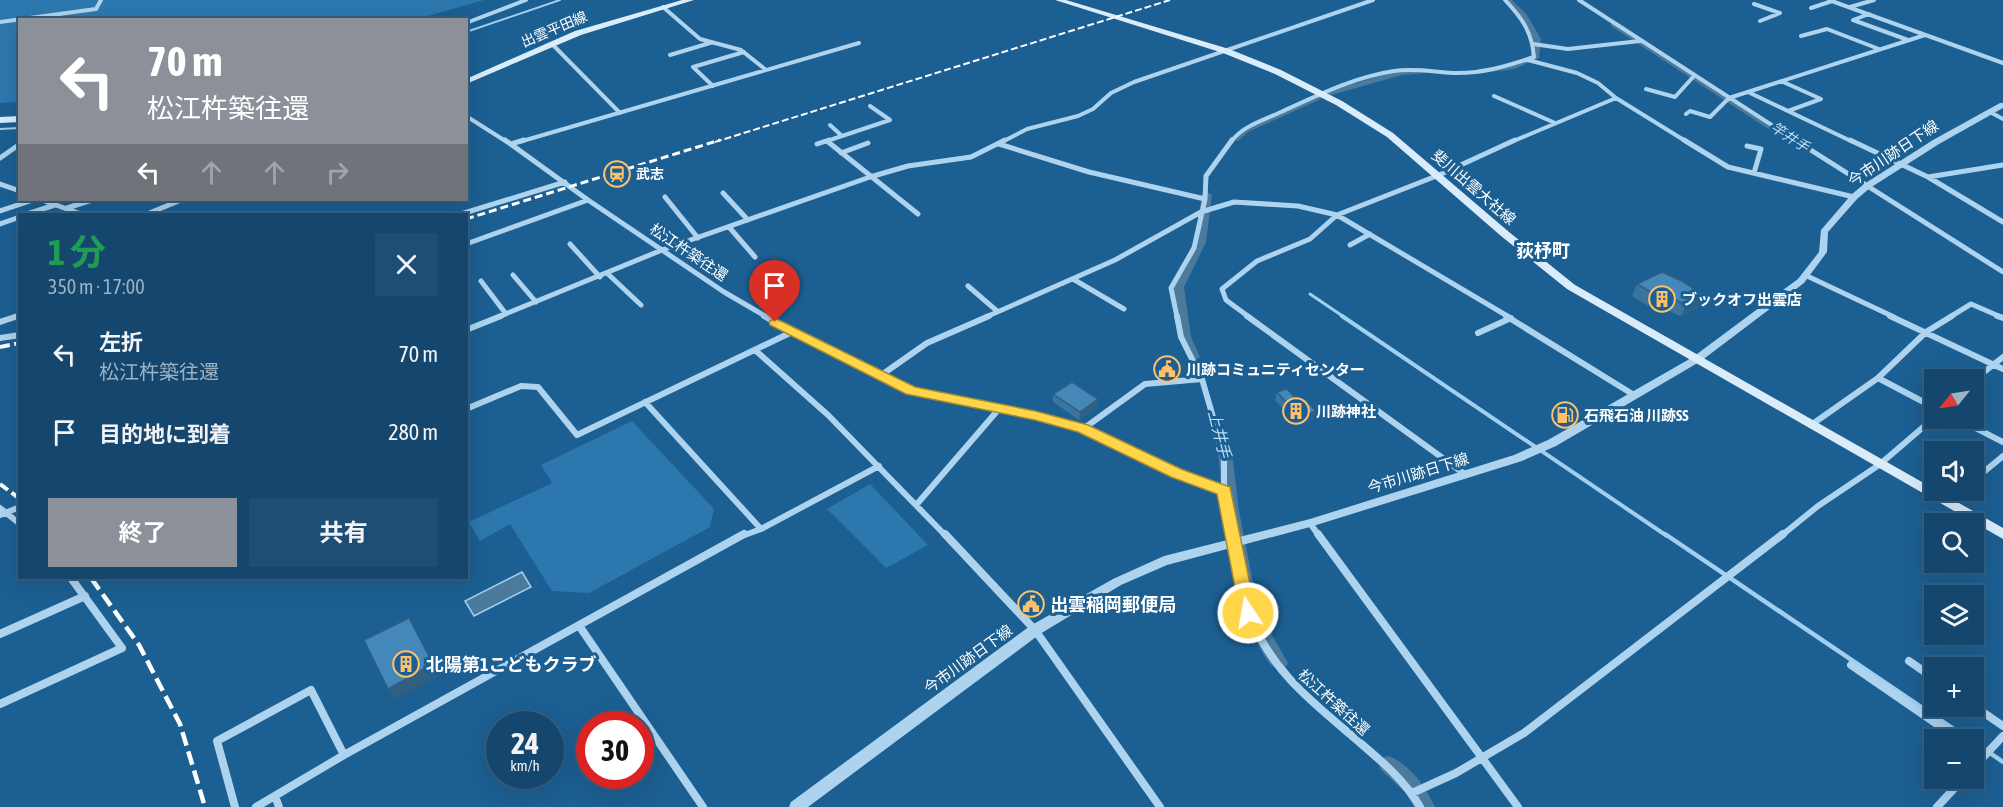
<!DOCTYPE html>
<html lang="ja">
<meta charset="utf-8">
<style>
:root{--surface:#15476e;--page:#1e4e73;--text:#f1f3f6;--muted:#9db2c2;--line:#345f81;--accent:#8c9099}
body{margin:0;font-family:"Asap Condensed","Noto Sans JP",sans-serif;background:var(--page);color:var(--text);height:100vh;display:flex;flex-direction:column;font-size:22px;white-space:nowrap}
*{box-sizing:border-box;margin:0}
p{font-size:20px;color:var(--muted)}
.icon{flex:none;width:33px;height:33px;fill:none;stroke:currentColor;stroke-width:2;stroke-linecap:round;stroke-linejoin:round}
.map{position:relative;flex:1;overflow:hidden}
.drawer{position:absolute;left:18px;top:213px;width:450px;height:366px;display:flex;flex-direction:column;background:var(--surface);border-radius:0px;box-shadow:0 6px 24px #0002,0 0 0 2px var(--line)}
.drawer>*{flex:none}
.top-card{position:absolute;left:18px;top:18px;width:450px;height:183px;border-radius:0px;box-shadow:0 6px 24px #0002,0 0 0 2px var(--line);background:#8c9099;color:#fff;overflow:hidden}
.needle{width:39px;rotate:240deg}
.fabs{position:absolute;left:1924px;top:369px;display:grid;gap:12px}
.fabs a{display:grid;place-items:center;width:60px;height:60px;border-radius:0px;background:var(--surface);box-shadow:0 6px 24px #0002,0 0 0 2px var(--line);font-size:30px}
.speed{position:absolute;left:486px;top:711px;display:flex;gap:12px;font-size:30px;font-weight:700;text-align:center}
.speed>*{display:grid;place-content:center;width:78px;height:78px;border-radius:50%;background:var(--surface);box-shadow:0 6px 24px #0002,0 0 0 2px var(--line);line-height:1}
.speed small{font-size:15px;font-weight:400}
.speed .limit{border:9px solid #d22;background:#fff;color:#111}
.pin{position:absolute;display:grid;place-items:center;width:51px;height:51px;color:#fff;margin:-62px -26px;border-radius:50% 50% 50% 0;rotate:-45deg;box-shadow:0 0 6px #0007}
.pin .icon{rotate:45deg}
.me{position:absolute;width:66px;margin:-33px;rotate:348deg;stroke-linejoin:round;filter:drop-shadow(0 0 4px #0008)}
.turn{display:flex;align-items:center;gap:21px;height:126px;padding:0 30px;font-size:27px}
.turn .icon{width:78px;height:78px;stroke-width:2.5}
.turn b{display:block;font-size:42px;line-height:51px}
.lanes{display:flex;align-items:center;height:57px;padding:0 30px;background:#0003;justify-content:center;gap:30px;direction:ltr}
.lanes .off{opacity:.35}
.round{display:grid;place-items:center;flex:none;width:63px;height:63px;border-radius:0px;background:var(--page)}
.overview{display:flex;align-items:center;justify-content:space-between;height:102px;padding:0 30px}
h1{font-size:36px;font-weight:700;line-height:45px;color:#1e9e55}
.button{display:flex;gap:12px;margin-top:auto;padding:12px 30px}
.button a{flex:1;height:69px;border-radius:0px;background:var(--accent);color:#fff;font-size:24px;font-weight:700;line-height:69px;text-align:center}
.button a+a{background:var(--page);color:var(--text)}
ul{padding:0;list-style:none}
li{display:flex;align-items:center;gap:18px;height:78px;padding:0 30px}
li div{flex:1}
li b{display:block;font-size:22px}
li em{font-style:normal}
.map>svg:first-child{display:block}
.green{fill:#2c78ae}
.water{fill:#4b7a9d;stroke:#a0d0f0;stroke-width:1.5}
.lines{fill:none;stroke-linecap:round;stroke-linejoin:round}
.stream-far3{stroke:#a0d0f0;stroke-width:2}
.stream-far2{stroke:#a0d0f0;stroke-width:3}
.stream-far1{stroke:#a0d0f0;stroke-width:4}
.stream{stroke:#a0d0f0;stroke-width:4.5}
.canal{fill:#4b7a9d;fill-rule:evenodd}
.minor-far3{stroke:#add3ee;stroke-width:4}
.minor-far2{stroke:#add3ee;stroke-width:5}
.minor-far1{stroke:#add3ee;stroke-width:6}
.minor{stroke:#add3ee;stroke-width:8}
.tertiary{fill:#add3ee;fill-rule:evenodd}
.secondary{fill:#daecfa;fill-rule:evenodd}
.rail-far3{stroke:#fff;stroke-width:2;stroke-dasharray:7 3;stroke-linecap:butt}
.rail-far2{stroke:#fff;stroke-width:3;stroke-dasharray:8 4;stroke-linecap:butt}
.rail-far1{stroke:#fff;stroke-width:4;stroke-dasharray:10 4.5;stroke-linecap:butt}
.rail{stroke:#fff;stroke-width:4.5;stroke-dasharray:14 6;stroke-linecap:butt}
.wall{fill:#3a759f}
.shaded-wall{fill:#305f82}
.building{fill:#4488b9;stroke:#305f82;stroke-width:1.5}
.route{fill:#ffd54a;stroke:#a68a30;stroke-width:1.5}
.labels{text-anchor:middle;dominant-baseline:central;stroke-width:6;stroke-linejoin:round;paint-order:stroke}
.far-street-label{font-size:14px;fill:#fff;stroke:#1c5f92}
.far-water-label{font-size:14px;font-style:italic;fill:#b9ddf5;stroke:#1c5f92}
.far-poi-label{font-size:14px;font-weight:bold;fill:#fff;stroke:#1c5f92;text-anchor:start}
.street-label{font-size:15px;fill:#fff;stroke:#1c5f92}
.poi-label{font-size:15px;font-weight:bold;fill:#fff;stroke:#1c5f92;text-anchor:start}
.water-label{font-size:16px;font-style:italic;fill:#b9ddf5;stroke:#1c5f92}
.quarter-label{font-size:18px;font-weight:bold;fill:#fff;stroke:#1c5f92}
.near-poi-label{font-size:18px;font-weight:bold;fill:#fff;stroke:#1c5f92;text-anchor:start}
</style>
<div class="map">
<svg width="2003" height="807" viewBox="0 0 2003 807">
<rect width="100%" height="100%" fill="#1c5f92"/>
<path class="green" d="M0,0H484L414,20H20L19,102L0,103Z
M632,421L714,509L710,527L589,593L552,591L510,524L480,541L469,522L552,483L541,465Z
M870,484L928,545L886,568L827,509Z"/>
<path class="water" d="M522,572L531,587L474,616L465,601Z"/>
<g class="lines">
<path class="stream-far3" d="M466,32L560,0
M0,129L20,128"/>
<path class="stream-far2" d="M1310,294L1344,317"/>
<path class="stream-far1" d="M1342,316L1667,536"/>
<path class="stream" d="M1665,534L1970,740
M1974,742L2003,762"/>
<path class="canal" d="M1504,0H1512L1527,15L1541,39L1539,58L1514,69L1476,74V70L1509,65L1531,57C1534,28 1521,21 1504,0Z
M1611,22H1617L1781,130L1773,132L1611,26Z
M1424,68L1427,69V73L1402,75L1331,95L1326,92L1402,69Z
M1318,94L1323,97L1321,99L1248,132L1238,141L1230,139L1242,128Z
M1207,192L1212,195L1206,242L1184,287L1191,337L1200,357L1194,361L1188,357L1179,337L1172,287L1194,242L1202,195Z
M1222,432L1227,434L1231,444L1239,511L1253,582L1268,628L1288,663L1285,668C1271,673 1264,655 1258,644C1237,597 1229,547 1222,496C1220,477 1220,457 1215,437Z
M1388,756C1409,763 1426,787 1435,807H1414L1405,792L1381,770L1379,764L1381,758Z"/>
<path class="minor-far3" d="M1579,0L1798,142
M1829,0L2003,63
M1754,4L1780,13L1760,21
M663,7L700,39L741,50L766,70
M1850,7L1874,0
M1811,8L1832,1
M1869,14L1853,20L1908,40
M0,22L96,9L101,0
M466,23L526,0
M1801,36L1827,29L1879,49
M552,44L620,113
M1533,44L1568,49L1640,41
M670,55L710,43
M1528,60L1577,73L1598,83L1616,98L1687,142
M1781,81L1821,99L1788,111
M713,86L693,67L744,52
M1646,89L1675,97L1694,76
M1748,92L1853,142
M1494,96L1555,123
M1990,112L2003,119
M1686,114L1690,111L1710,117L1729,98L1925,35
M466,116L507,142
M830,125L842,136
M519,142L859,43
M824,142L890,120L870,106
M1002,142L1027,129L1078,116L1093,109L1111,93L1134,82L1373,0
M1231,142C1242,126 1264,120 1281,112C1318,95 1354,77 1394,71C1414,68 1433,72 1453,73C1481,74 1508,66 1534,57C1532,32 1522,18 1505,0
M1511,142L1616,98"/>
<path class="minor-far2" d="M505,140L588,200L724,292L767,317
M1684,140L1728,167L1854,197
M1795,140L2003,272
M1850,140L1928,177L2003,222
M827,141L918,214
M511,144L524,140
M817,144L829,140
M999,144L1089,172L1205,199
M1747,146L1761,149L1754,173
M841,153L868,143
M0,158L20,144
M1928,177L2003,165
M0,184L20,191
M723,193L748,220
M665,197L698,238
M42,200L81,214
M67,208L92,200
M0,211L33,200
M27,214L55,205
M147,214L181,200
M461,214L565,182
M0,224L20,217
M729,227L755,257
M466,244L588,200
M570,244L600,277
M1350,245L1370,234
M608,274L641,305
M513,275L536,302
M1805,275L1894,317
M1073,279L1124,309
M481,281L506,314
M968,286L997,311
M14,317L20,315
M498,317L662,250L870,177L908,166L971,157L1005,140
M986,317L1115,260L1201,212L1234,202L1298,206L1337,215L1509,317
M1177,317L1171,288L1194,248L1205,199L1206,176L1232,140
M1249,317L1226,300L1222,289L1257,261L1310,239L1337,215L1439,175L1515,140
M1950,317L1971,304L2001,317"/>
<path class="minor-far1" d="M764,316L792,332L911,391L1035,416L1083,429L1176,473L1224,491
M1177,316L1181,337L1202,379L1224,455V491L1233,536
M1247,316L1466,475
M1506,316L1634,395
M1890,316L2003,369
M1997,316L2003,318
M0,322L18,316
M466,330L501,316
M1478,333L1511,318
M0,338L20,335
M755,350L828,415L946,536
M880,376L927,343L989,316
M1878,378L1935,408
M1974,380L2003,357
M645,402L761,529
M466,409L521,386L538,387L577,435L792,332
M1956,418L2003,442
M1811,425L1878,378L1926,332L1952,316
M1083,429L1145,384L1202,379
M1974,480L2003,456
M1947,502L1961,490
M917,504L998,410
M0,508L20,524
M0,515L20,507
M1310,523L1319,536
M742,536L761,529L879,466
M1781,536L1818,506L1879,465L1935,417"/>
<path class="minor" d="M945,534L1035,630L1160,807
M1232,534C1237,558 1240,592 1249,615C1272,670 1307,698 1351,735C1376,757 1403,777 1420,807
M1318,534L1518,807
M580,627L703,807
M0,634L85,596
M1909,661L1935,679
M1851,665L1960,740
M0,704L122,648L71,578
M1974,706L2003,726
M1974,749L1984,756
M1974,767L2003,736
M1412,793L1456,773L1524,733L1783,534
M275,796L279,807
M235,807L217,741L311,690L344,755
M256,807L344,755L744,534
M1937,807L1964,778"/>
<path class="tertiary" d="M2000,103H2003V108L1939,144L1870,188L1857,199L1828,232L1827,252L1804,283L1701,361L1556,446L1522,461L1310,527L1167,565L1121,585L1040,634L808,807H789L791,802L1030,626L1113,579L1164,556L1310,519L1514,455L1548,440L1693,357L1798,279L1819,252L1821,230L1851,195L1864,184L1933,140Z"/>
<path class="secondary" d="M682,0H694L581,35L466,84V79L575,31Z
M1055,0H1066L1229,49L1281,70L1342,101L1393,133L1509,232L1575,285L2003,528V539L1567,289L1501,236L1387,137L1336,105L1275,74L1223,53Z
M20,116V122L0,123V117Z"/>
<path class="rail-far3" d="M715,142L1170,0"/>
<path class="rail-far2" d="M466,219L720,140"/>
<path class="rail-far1" d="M0,347L20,343
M0,484L20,499"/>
<path class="rail" d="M91,578L139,645L180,724L205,807"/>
</g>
<path class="wall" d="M1662,272L1698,307L1681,316L1677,315L1655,303L1648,306L1632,296L1637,284Z
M1277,392L1299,402L1316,411L1314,419L1294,426L1283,414L1284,410L1275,400Z
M1053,394L1098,399V407L1079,420L1053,402Z"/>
<path class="shaded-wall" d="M1661,291L1655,303L1648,306L1654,294Z
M1704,295L1698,307L1681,316L1687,304Z
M1098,399V407L1079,420L1080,412Z
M1316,411L1314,419L1294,426L1296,418Z
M409,618L440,676L395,700L388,689Z"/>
<path class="building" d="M1662,272L1682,281L1704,295L1687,304H1683L1661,291L1654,294L1637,284Z
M1072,382L1098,399L1080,412L1053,394Z
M1287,389L1299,402L1305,400L1316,411L1296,418L1285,406L1289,405L1277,392Z
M409,618L433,664L388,689L364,640Z"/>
<path class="route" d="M775,318L915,387L1035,411L1088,425L1181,469L1230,487L1256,613L1254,618L1248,620L1242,618L1240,613L1217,494L1171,477L1078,432L1035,420L906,394L770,325L769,322Z"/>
<defs>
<g id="station-ring" transform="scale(1.35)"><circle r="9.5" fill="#1c5f92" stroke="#ffc06b" stroke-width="1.5"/><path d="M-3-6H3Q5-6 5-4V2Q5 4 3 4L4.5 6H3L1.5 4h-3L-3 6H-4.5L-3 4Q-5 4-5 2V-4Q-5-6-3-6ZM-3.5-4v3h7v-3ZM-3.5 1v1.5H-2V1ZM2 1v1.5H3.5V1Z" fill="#ffc06b"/></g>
<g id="building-ring" transform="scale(1.35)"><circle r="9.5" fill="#1c5f92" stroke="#ffc06b" stroke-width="1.5"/><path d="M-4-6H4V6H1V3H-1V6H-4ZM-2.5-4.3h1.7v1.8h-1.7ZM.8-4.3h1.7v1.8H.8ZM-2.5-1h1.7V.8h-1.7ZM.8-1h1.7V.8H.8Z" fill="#ffc06b"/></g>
<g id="civic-ring" transform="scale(1.35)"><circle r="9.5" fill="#1c5f92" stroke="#ffc06b" stroke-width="1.5"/><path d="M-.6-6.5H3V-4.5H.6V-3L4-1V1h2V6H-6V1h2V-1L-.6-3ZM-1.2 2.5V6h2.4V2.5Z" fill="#ffc06b"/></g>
<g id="fuel-ring" transform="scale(1.35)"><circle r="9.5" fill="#1c5f92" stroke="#ffc06b" stroke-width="1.5"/><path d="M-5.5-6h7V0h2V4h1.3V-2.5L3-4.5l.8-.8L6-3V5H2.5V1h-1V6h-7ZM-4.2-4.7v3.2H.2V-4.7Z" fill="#ffc06b"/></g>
</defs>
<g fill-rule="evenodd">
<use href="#station-ring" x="617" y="174"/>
<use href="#building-ring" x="1662" y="299"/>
<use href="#civic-ring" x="1167" y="369"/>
<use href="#building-ring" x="1296" y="411"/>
<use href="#fuel-ring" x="1565" y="415"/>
<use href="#civic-ring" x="1031" y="604"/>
<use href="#building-ring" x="406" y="664"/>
</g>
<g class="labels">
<g class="far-street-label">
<text transform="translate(554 29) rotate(-23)">出雲平田線</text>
</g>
<g class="far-water-label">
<text transform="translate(1790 137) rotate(33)">竿井手</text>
</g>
<g class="far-poi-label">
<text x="636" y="174">武志</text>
</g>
<g class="street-label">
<text transform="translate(1893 153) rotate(-34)">今市川跡日下線</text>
<text transform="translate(1474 187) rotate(41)">斐川出雲大社線</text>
<text transform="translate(689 252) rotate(34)">松江杵築往還</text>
<text transform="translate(1418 473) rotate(-17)">今市川跡日下線</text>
<text transform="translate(968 659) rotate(-36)">今市川跡日下線</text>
<text transform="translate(1334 702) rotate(42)">松江杵築往還</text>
</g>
<g class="poi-label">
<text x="1682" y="299">ブックオフ出雲店</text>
<text x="1186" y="369">川跡コミュニティセンター</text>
<text x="1316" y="411">川跡神社</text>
<text x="1584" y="415">石飛石油 川跡SS</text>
</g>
<g class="water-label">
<text transform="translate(1220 434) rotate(76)">上井手</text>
</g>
<g class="quarter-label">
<text x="1543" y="250">荻杼町</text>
</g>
<g class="near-poi-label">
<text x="1050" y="604">出雲稲岡郵便局</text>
<text x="426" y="664">北陽第1こどもクラブ</text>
</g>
</g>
</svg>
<div class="fabs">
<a><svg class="needle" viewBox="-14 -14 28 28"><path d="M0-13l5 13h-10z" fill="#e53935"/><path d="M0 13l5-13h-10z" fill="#9db2c2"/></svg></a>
<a><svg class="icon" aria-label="sound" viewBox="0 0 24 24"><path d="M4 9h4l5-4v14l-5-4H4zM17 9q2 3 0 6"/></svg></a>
<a><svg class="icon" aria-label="search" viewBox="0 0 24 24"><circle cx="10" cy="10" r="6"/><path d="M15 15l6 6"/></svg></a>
<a><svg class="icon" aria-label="layers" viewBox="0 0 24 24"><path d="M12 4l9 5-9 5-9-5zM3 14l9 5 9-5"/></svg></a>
<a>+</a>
<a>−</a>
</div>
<div class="speed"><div>24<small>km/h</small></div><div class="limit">30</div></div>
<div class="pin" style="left:775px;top:322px;background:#d93025"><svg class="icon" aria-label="arrive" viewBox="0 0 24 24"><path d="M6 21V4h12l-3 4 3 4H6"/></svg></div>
<svg class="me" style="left:1248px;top:613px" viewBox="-20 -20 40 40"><circle r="17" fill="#ffd54a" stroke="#fff" stroke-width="3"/><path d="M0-11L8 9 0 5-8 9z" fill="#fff"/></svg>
<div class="top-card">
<div class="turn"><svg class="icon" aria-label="left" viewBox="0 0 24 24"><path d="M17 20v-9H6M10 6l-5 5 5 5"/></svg><div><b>70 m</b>松江杵築往還</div></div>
<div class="lanes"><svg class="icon" aria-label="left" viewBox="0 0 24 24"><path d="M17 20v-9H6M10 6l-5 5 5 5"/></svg><svg class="icon off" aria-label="ahead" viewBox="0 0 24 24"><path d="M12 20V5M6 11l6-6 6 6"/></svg><svg class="icon off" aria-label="ahead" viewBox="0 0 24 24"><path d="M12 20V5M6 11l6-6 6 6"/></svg><svg class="icon off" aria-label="right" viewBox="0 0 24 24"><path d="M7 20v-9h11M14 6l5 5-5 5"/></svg></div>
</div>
<section class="drawer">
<div class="overview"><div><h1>1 分</h1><p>350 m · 17:00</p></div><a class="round"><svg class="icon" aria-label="close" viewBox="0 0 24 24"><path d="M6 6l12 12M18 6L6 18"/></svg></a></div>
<ul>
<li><svg class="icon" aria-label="left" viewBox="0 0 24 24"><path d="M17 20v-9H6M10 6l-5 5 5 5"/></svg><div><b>左折</b><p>松江杵築往還</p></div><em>70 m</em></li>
<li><svg class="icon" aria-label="arrive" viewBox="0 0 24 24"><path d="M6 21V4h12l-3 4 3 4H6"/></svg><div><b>目的地に到着</b></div><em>280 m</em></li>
</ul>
<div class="button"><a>終了</a><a>共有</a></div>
</section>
</div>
